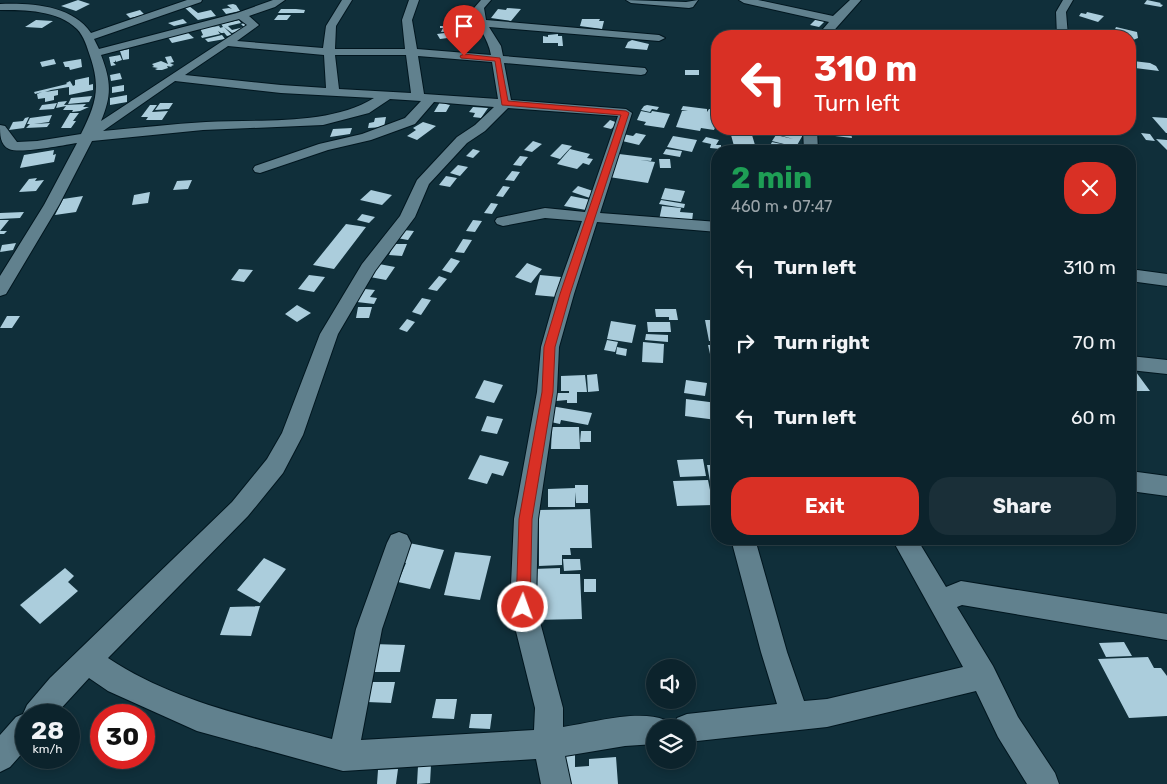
<!DOCTYPE html>
<meta charset="utf-8">
<style>
:root{--surface:#0c232c;--page:#1a2f38;--text:#f1f3f6;--muted:#9aa4a9;--line:#2c4048;--accent:#d93025}
body{margin:0;font-family:Rubik,sans-serif;background:var(--page);color:var(--text);height:100vh;display:flex;flex-direction:column;font-size:19px;white-space:nowrap}
*{box-sizing:border-box;margin:0}
p{font-size:16px;color:var(--muted)}
.icon{flex:none;width:28px;height:28px;fill:none;stroke:currentColor;stroke-width:2;stroke-linecap:round;stroke-linejoin:round}
.map{position:relative;flex:1;overflow:hidden}
.side{position:absolute;left:711px;top:145px;width:425px;height:400px;display:flex;flex-direction:column;background:var(--surface);border-radius:20px;box-shadow:0 2px 8px #0003,0 0 0 1px var(--line)}
.side>*{flex:none}
.banner{position:absolute;left:711px;top:30px;width:425px;height:105px;border-radius:20px;box-shadow:0 2px 8px #0003,0 0 0 1px var(--line);background:#d93025;color:#fff;overflow:hidden}
.fabs{position:absolute;left:646px;top:659px;display:grid;gap:10px}
.fabs a{display:grid;place-items:center;width:50px;height:50px;border-radius:50%;background:var(--surface);box-shadow:0 2px 8px #0003,0 0 0 1px var(--line);font-size:25px}
.speed{position:absolute;left:15px;top:704px;display:flex;gap:10px;font-size:25px;font-weight:700;text-align:center}
.speed>*{display:grid;place-content:center;width:65px;height:65px;border-radius:50%;background:var(--surface);box-shadow:0 2px 8px #0003,0 0 0 1px var(--line);line-height:1}
.speed small{font-size:12px;font-weight:400}
.speed .limit{border:8px solid #d22;background:#fff;color:#111}
.pin{position:absolute;display:grid;place-items:center;width:42px;height:42px;color:#fff;margin:-51px -21px;border-radius:50% 50% 50% 0;rotate:-45deg;box-shadow:0 0 5px #0007}
.pin .icon{rotate:45deg}
.me{position:absolute;width:55px;margin:-28px;rotate:2deg;stroke-linejoin:round;filter:drop-shadow(0 0 4px #0008)}
.turn{display:flex;align-items:center;gap:18px;height:105px;padding:0 20px;font-size:22px}
.turn .icon{width:65px;height:65px;stroke-width:2.5}
.turn b{display:block;font-size:35px;line-height:42px}
.round{display:grid;place-items:center;flex:none;width:52px;height:52px;border-radius:20px;background:var(--page)}
.overview{display:flex;align-items:center;justify-content:space-between;height:85px;padding:0 20px}
h1{font-size:30px;font-weight:700;line-height:38px;color:#1e9e55}
.button{display:flex;gap:10px;margin-top:auto;padding:10px 20px}
.button a{flex:1;height:58px;border-radius:20px;background:var(--accent);color:#fff;font-size:20px;font-weight:700;line-height:58px;text-align:center}
.button a+a{background:var(--page);color:var(--text)}
ul{padding:0;list-style:none}
li{display:flex;align-items:center;gap:15px;height:75px;padding:0 20px}
li div{flex:1}
li b{display:block;font-size:19px}
li em{font-style:normal}
.map>svg:first-child{display:block}
.building{fill:#abcddc}
.lines{fill:none;stroke-linecap:round;stroke-linejoin:round}
.minor-casing{stroke:#01161f;stroke-width:2}
.minor{fill:#61818e;fill-rule:evenodd}
.route{fill:#d93025;stroke:#8d1f18}
</style>
<div class="map">
<svg width="1167" height="784" viewBox="0 0 1167 784">
<rect width="100%" height="100%" fill="#102f3a"/>
<path class="building" d="M78,0L90,4L76,11L61,6Z
M1147,0L1161,3L1160,4L1163,5L1161,7L1144,4Z
M233,4L236,5L240,11L226,14L222,9L229,8L232,9L227,5Z
M189,6L198,13L211,10L216,16L198,20L184,7Z
M507,8L521,9L511,21L491,18L498,9L506,10Z
M281,9H296L305,10L304,13H278Z
M140,10L145,15L130,18L126,14Z
M1087,12L1104,16L1098,22L1079,16L1081,13L1086,14Z
M278,15H291L287,20H274Z
M183,19L187,23L174,26L168,23Z
M582,19H600L599,21H604L602,29L580,26Z
M816,19L821,20H826L819,27L810,25Z
M36,20L53,21L42,28L25,27Z
M239,20L241,23L228,26L232,30L244,27L241,24L245,23L247,26L243,30L232,33L224,27L232,35L227,36L220,28L223,27L221,24Z
M219,22L221,25L208,27L219,26L224,33H221L218,31L220,34L202,38L201,36L203,35L199,26Z
M440,26H448V28L453,27V31L441,32L443,28H440Z
M1116,27L1137,32L1138,38L1133,40L1130,39V36H1118V35L1113,34Z
M187,32L194,38L172,43L167,36Z
M452,32L455,37L440,39L437,34Z
M558,34V36H562L563,46H558V43H543V36L548,37V35Z
M222,35L225,39L208,42L205,39Z
M632,40L649,44L647,50L625,48L628,42Z
M129,49V59L123,60L120,51Z
M120,55L122,60L116,62L115,60V62H113L116,65L111,66L109,57Z
M171,56L174,62L170,63L174,65L171,66L172,67L167,66L168,68L162,70H157L155,69L158,68L152,67L154,66L152,64L161,61L168,64L165,57Z
M54,59L56,64L42,67L40,62Z
M81,59L82,67L70,70L69,67H65L63,62Z
M1133,61L1150,63L1156,66L1159,71L1135,68Z
M685,70H699V75H685Z
M120,73L122,79L111,81L110,75Z
M89,77V85L93,84V90L69,95V87L51,90L45,92L58,90V95L54,96V100L45,102V98L38,99L37,94L42,92L35,94L34,92L67,84L66,83L70,81L73,86L75,85V80Z
M124,85V91L112,93V87Z
M127,95V102L110,105V98Z
M92,96L89,102L68,104L71,98Z
M67,101L64,105L86,104L83,107H89L80,111L72,112L73,110H63L66,106L56,108L58,102Z
M440,102H447L446,104L450,105L446,112H434Z
M57,103L54,109L39,110L42,105Z
M160,103H173L169,109L155,110Z
M150,105H157L152,112L168,111L162,120H146L148,117H141Z
M644,106L647,105L659,107L657,110L652,109L650,112L641,110Z
M683,106L707,109V112L709,109L718,110V120L714,130L701,128L700,131L676,127L682,111H688L681,110Z
M473,107L488,108L481,118L473,117L475,113L469,112Z
M641,111L651,113L652,111L670,114L664,128L644,125L646,122L637,120Z
M70,113H79L73,121H76L71,128H61Z
M52,115L49,122L34,124L50,123L47,127L26,128L30,124H27L30,118Z
M29,117L24,128L9,130L13,122L23,121L25,118Z
M386,117L384,127L368,128L369,123L374,122L375,118Z
M1152,117L1167,118V133H1166Z
M610,120L618,123L611,129L603,127Z
M423,122L436,126L417,140L407,136L416,130L413,128Z
M352,128L350,134L330,137L333,129Z
M778,131L794,135L796,131L804,133L796,147L772,141L776,135L793,139L776,134Z
M835,131L851,133L852,138L835,136Z
M636,133L646,135L639,145L618,140L623,134L633,136Z
M1141,133L1150,134L1155,141L1146,140Z
M731,135H752L755,145H751L754,151H732L730,146H734Z
M673,136L697,140L692,152L667,147Z
M706,137L719,140L716,145H721V149L710,148L711,144L702,142Z
M1156,139L1167,140V150Z
M533,141L542,144L532,152L524,150Z
M772,142L795,147L793,151H767Z
M562,144L572,146L560,159L550,156Z
M473,149L480,151L473,158L466,156Z
M570,149L590,154L587,158L593,159L589,165L583,163L577,169L557,164Z
M666,149L682,151L680,157L663,154Z
M54,150L53,155L56,154L54,162L20,168L24,155Z
M619,154L652,158L651,161L640,160L655,162L648,183L609,177Z
M520,156L528,157L521,166L513,165Z
M659,159H670L671,168H660Z
M458,165L468,167L460,176L450,173Z
M512,171L520,172L514,181L505,180Z
M446,176L457,178L450,187L439,185Z
M37,178L35,181L44,180L36,191L19,192L29,179Z
M192,180L188,189L173,190L177,181Z
M503,186L510,187L503,197L496,196Z
M578,186L596,192L590,198L572,192Z
M665,188L685,191L681,202L661,199Z
M371,190L392,195L382,205L360,200Z
M150,192L148,203L132,205L134,195Z
M83,196L76,212L55,215L63,199Z
M571,196L591,200L586,210L564,206Z
M661,200L685,204L684,208L659,204Z
M491,203L498,204L492,214L484,213Z
M662,206L681,208L680,212L693,213L692,221L659,220Z
M24,212L20,218L0,219V213Z
M362,214L375,217L369,223L357,220Z
M0,220H9L0,231H7L4,234H0Z
M473,220L482,221L475,232L466,231Z
M346,224L366,227L334,269L313,265Z
M403,230L414,231L408,240L397,238Z
M463,239L472,240L464,253L455,252Z
M16,243L13,250L0,252L2,245Z
M394,244H407L402,256L389,255Z
M451,258L460,261L451,273L442,270Z
M527,263L542,269L531,283L515,277Z
M379,264L395,267L386,280L370,277Z
M239,269L253,270L244,282L231,280Z
M309,275L325,277L314,292L298,289Z
M540,275L561,277L557,297L535,295Z
M439,276L447,279L437,291L428,289Z
M365,289L375,290L370,297L377,298L374,304L357,302Z
M422,298L431,300L421,315L412,312Z
M297,305L311,313L297,322L285,314Z
M358,307H372L369,318H356Z
M655,309H676L678,320H669V317H656Z
M7,316H20L12,328H0Z
M407,319L415,322L407,332L399,329Z
M705,320H718V341H709Z
M611,321L636,325L632,343L607,339Z
M647,322H670L671,332H648Z
M646,334L668,335V342L645,340Z
M607,340L618,342L615,352L604,350Z
M643,342L664,344L663,363L642,362Z
M708,345H718V363H712Z
M617,347L627,349L626,356L616,354Z
M1130,372H1136L1150,391H1136L1130,383Z
M597,374L599,391L588,392L587,375Z
M585,375L587,392H577V403H567V400L556,401V393H569V391H561V376Z
M484,380L503,385L494,403L475,398Z
M686,380L707,383L705,396L684,393Z
M686,399L717,403V420L685,416Z
M551,406L592,413L588,425L561,420L560,424L546,421Z
M487,416L503,419L497,434L481,431Z
M552,427H579L580,449H551Z
M581,431H591V442H580Z
M480,455L509,462L503,476L492,473L487,484L468,479Z
M703,459L706,476L680,477L677,460Z
M707,465H718V491L712,492Z
M708,480L713,505L677,506L673,481Z
M575,485H588V503H576L575,492V507H548V489L575,488Z
M590,509L592,548H570L571,555H562V565L539,566V510Z
M409,543L444,550L430,589L398,582L406,563L401,562Z
M455,552L491,556L480,600L444,595Z
M264,558L286,569L260,603L237,590Z
M563,559H580L581,570L564,571Z
M65,568L74,576L68,582L78,591L40,624L20,605Z
M560,568V574H580L582,619L532,620L533,569Z
M584,579H596V592H584Z
M260,606L251,636L220,635L230,607Z
M1124,642L1132,656L1106,657L1099,643Z
M373,644L405,645L400,672H367Z
M1148,657L1154,668H1161L1167,676V716L1129,718L1098,659Z
M372,682H395L391,703L367,702Z
M436,699H457L454,719L432,718Z
M471,714H492L490,729L469,728Z
M575,755V767L589,766V759L616,757L618,784H561L560,756Z
M431,765L430,783L417,784L418,766Z
M398,769L396,784H377L378,770Z"/>
<g class="lines">
<g class="minor-casing">
<path id="minor" d="M187,0H202L201,2L94,39L99,49L237,13L273,0H285L275,7L249,16L259,25L237,41L323,48L326,26L342,0H352L336,26L335,49H405L402,20L409,0H419L412,20L417,49L491,55C488,37 476,27 474,8L481,0H491L484,8L486,20L659,35L665,38L659,41L489,27L501,46L503,56L645,68L647,71L645,74L641,75L504,63L511,100L626,109L632,113L600,213L718,222V232L597,222L574,294L559,347L557,392L538,519L536,607L563,708V727C591,723 639,709 665,720L668,728H655V744L625,746L565,756L571,784H541L536,759L343,771L197,731L108,691L89,678L55,715H26V749L10,767L0,772V735L16,717L23,714L27,705L50,678L232,502L267,459L282,433L320,334L362,264L400,216L417,180L457,137L475,125L494,107L434,102L415,124L371,140L328,150L260,173L255,172L253,169L255,166L319,144L362,134L405,118L421,101L390,99L369,113L323,125L203,130L92,141L59,205L6,294L0,296V276L44,205L77,143C64,145 20,154 9,149C0,145 0,134 0,125L5,126L17,142L37,141L81,134C96,104 101,88 90,56C87,47 84,36 77,29C58,10 25,10 0,10V4C31,3 72,5 91,33ZM239,19L247,25L101,121C112,95 111,81 101,55ZM228,46L324,55L326,88L281,85L185,75ZM335,55H406L411,93L339,89ZM418,56L492,62L498,99L424,94ZM175,81L281,93L374,98C329,126 258,119 206,122C172,124 137,128 103,131ZM508,108L618,116L585,212L545,208L497,218L495,221L497,224L503,226L545,218L582,221L556,294L541,347L537,392L514,519L510,607L535,708L534,730L361,740L382,629L411,543L407,535L399,532L391,535L387,543L356,629L332,739C255,718 176,703 108,658L248,516L283,473L303,435L338,334L375,271L415,217L429,184L467,143L485,131Z
M626,0L686,2L698,0L693,7L689,8L631,3Z
M739,0H758L833,16L850,0H861L829,36H817L829,22L744,3Z
M1063,0H1073L1066,12L1068,36H1057L1056,12Z
M803,129H817L818,151H804Z
M1130,269L1167,274V286L1130,281Z
M1130,356L1167,360V374L1130,370Z
M1130,471L1167,476V496L1130,491Z
M731,539H755L787,652L804,701L827,699L963,667L892,539H917L946,587L961,581L1167,614V640L962,605L957,607L993,666L1018,717L1055,773L1059,784H1027L998,737L976,691L827,727L688,742V728H673L677,718L687,714L777,704L761,652Z"/>
</g>
<use href="#minor" class="minor"/>
</g>
<path class="route" d="M464,54L500,58L508,101L626,111L629,113L570,294L555,347L553,392L532,519L530,607L528,612L523,615L518,612L516,607L519,519L542,392L544,347L560,294L621,115L502,105L495,61L461,58L460,56Z"/>
</svg>
<div class="fabs">
<a><svg class="icon" aria-label="sound" viewBox="0 0 24 24"><path d="M4 9h4l5-4v14l-5-4H4zM17 9q2 3 0 6"/></svg></a>
<a><svg class="icon" aria-label="layers" viewBox="0 0 24 24"><path d="M12 4l9 5-9 5-9-5zM3 14l9 5 9-5"/></svg></a>
</div>
<div class="speed"><div>28<small>km/h</small></div><div class="limit">30</div></div>
<div class="pin" style="left:464px;top:56px;background:#d93025"><svg class="icon" aria-label="arrive" viewBox="0 0 24 24"><path d="M6 21V4h12l-3 4 3 4H6"/></svg></div>
<svg class="me" style="left:523px;top:607px" viewBox="-20 -20 40 40"><circle r="17" fill="#d93025" stroke="#fff" stroke-width="3"/><path d="M0-11L8 9 0 5-8 9z" fill="#fff"/></svg>
<div class="banner">
<div class="turn"><svg class="icon" aria-label="left" viewBox="0 0 24 24"><path d="M17 20v-9H6M10 6l-5 5 5 5"/></svg><div><b>310 m</b>Turn left</div></div>
</div>
<section class="side">
<div class="overview"><div><h1>2 min</h1><p>460 m · 07:47</p></div><a class="round" style="background:#d93025;color:#fff"><svg class="icon" aria-label="close" viewBox="0 0 24 24"><path d="M6 6l12 12M18 6L6 18"/></svg></a></div>
<ul>
<li><svg class="icon" aria-label="left" viewBox="0 0 24 24"><path d="M17 20v-9H6M10 6l-5 5 5 5"/></svg><div><b>Turn left</b></div><em>310 m</em></li>
<li><svg class="icon" aria-label="right" viewBox="0 0 24 24"><path d="M7 20v-9h11M14 6l5 5-5 5"/></svg><div><b>Turn right</b></div><em>70 m</em></li>
<li><svg class="icon" aria-label="left" viewBox="0 0 24 24"><path d="M17 20v-9H6M10 6l-5 5 5 5"/></svg><div><b>Turn left</b></div><em>60 m</em></li>
</ul>
<div class="button"><a>Exit</a><a>Share</a></div>
</section>
</div>
